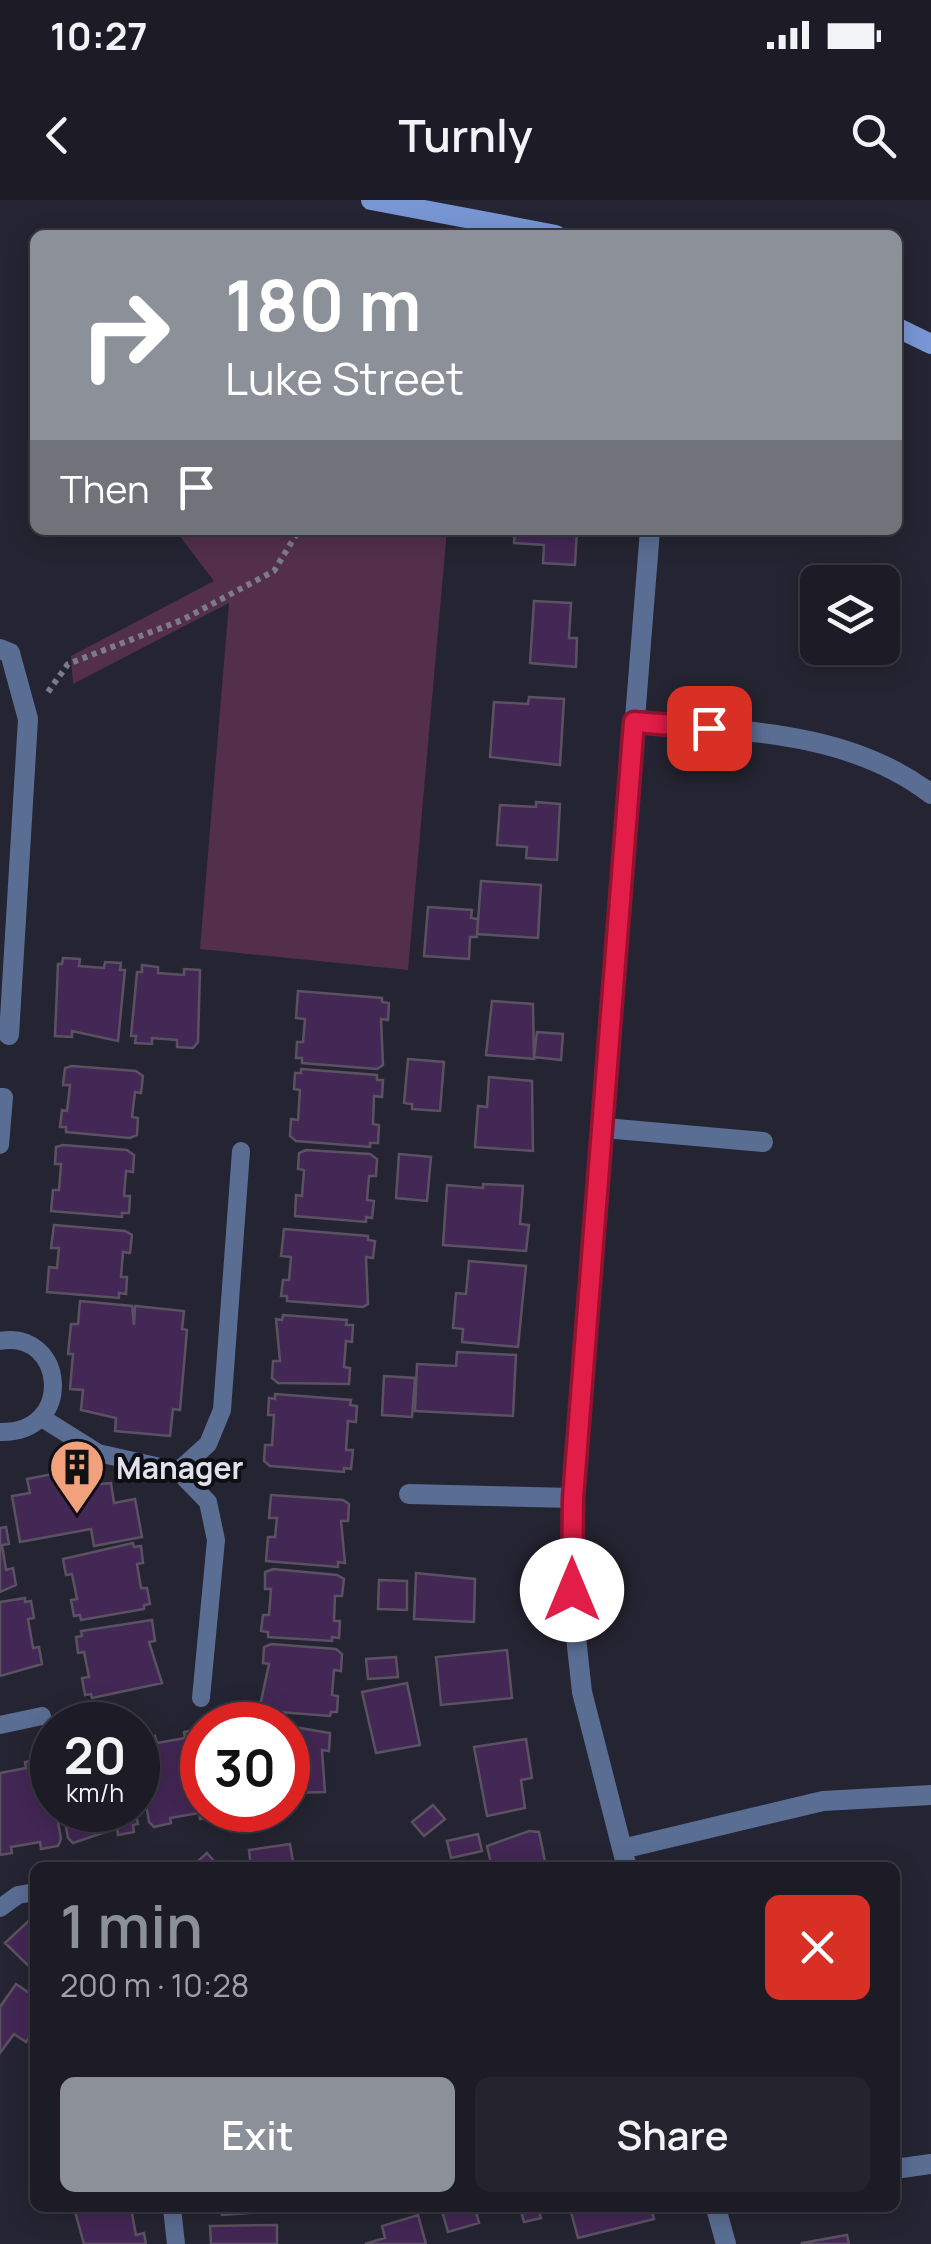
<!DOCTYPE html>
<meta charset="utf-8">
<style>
:root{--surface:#1c1b26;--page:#25242e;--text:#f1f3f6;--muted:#a0a1a7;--line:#3a3943;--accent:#8c9099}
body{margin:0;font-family:Manrope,sans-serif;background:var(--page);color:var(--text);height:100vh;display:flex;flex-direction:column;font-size:38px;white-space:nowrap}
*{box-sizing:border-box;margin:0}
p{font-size:32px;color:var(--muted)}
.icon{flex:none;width:55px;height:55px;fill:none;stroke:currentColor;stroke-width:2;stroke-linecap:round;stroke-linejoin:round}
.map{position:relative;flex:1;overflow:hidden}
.side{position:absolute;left:30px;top:1662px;width:870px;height:350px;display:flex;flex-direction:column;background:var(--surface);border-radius:15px;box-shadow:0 5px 25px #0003,0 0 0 2px var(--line)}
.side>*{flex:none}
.hud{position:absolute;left:30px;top:30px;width:872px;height:305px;border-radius:15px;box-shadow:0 5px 25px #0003,0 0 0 2px var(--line);background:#8c9099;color:#fff;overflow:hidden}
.tools{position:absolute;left:800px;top:365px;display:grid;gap:20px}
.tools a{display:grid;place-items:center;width:100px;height:100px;border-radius:15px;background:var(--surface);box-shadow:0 5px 25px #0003,0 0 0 2px var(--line);font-size:50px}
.speed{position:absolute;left:30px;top:1502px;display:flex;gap:20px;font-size:50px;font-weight:700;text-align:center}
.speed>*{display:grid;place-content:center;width:130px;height:130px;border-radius:50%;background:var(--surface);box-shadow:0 5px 25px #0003,0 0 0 2px var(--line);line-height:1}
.speed small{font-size:25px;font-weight:400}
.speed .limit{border:15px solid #d22;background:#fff;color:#111}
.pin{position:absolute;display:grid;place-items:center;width:85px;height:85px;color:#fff;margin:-42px;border-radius:20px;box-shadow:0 5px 15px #0006}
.me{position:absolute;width:110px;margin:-55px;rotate:0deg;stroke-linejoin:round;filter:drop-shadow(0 0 8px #0008)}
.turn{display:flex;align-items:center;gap:35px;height:210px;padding:0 30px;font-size:45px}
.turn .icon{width:130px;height:130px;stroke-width:2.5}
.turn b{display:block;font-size:70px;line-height:85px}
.then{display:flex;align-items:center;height:95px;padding:0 30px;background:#0003;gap:20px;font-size:38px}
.round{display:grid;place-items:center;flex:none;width:105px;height:105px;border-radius:15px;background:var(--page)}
.summary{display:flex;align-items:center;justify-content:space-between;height:170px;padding:0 30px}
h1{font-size:60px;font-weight:600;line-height:75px;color:var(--accent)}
.button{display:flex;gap:20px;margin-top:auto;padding:20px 30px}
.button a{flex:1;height:115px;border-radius:15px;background:var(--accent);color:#fff;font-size:40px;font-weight:600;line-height:115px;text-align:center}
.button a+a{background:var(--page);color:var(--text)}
.status{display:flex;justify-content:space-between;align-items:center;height:70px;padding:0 50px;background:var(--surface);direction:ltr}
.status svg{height:28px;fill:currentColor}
header{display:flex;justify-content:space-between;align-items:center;height:130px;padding:0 30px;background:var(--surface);font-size:45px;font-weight:600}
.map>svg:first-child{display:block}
.green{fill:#532f4c}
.building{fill:#432755;stroke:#5b5261;stroke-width:2.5}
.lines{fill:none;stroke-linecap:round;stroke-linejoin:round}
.path{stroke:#7c7c88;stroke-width:6;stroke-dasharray:5 5;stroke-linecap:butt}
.lane{stroke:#5a6e94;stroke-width:18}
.street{stroke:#5a6e94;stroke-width:20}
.secondary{stroke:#7896d4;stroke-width:20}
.route-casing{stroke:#92132f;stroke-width:25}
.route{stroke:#e11d48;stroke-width:18}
.labels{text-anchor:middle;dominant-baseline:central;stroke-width:8;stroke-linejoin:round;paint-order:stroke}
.poi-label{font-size:30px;font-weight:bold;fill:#e2e2ec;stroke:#0e0e14;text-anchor:start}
</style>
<div class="status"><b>10:27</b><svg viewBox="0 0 49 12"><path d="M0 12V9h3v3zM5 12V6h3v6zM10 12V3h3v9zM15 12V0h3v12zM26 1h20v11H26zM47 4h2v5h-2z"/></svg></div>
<header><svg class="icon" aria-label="back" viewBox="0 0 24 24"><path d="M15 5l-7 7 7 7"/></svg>Turnly<svg class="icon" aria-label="search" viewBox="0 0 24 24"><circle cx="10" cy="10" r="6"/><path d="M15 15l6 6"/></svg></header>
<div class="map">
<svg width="931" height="2044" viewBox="0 0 931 2044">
<rect width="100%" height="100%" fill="#252432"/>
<path class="green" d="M175,330H447L408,770L200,749L229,403L73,484L71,456L214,381Z"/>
<path class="building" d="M515,330H577L575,365L543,363L544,345L514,343Z
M534,401L571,403L569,438H577L576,467L530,463Z
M529,497L564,499L560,565L490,557L494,502L528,504Z
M536,602L560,604L557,660L526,658L527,647L497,645L500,605L536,607Z
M481,681L541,685L538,738L477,734Z
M428,707L472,710L471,718L478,719L477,737H470L469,759L424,756Z
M63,758L80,759L79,766L104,768L105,762L121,763L120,770H125L118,841L72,831V837L55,836L58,764H62Z
M142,765L158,767V773L184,775V769L200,770L198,842L193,848L177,847V840L152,838V844L135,843L136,836H131L137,772H142Z
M298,791L382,798V802L389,803L388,820L381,819L383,865L377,869L302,863V858H296L297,842H303L305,819L296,818Z
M492,801L533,804L534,859L486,855Z
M537,832L563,834L561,860L534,857Z
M408,859L444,862L440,911L412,909V904L404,903Z
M72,866L136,871L143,876L141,893L135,892L132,917L138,918L137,935L130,938L66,932V927H60L62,910L67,911L70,885H63L65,868Z
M301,869L377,875V880H383L382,897L374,896L373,924L379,925L378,943H370V947L296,941L290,936L291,919L298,920L300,890L294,889L295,873H301Z
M489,877L532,881L533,951L475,947L478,906L487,907Z
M63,945L127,950L134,955L133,972L126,971L124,996H130L129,1013H122V1017L51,1011L53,990H59L61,964H55L56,947Z
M306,950L370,954L377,959L376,976H369L367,1000L374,1001L372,1018L366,1017V1022L295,1016L296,995L302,996L304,970L298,969L299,953Z
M399,954L431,957L427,1001L396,998Z
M483,984L523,986L520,1024L529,1025L526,1051L443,1045L447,985L483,988Z
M54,1025L125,1031L132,1035L130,1053L123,1052L121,1077H127L126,1094L119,1093V1098L47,1092L49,1067L57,1068L59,1048H51Z
M284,1029L368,1036V1040L375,1041L373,1058L366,1057L368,1104L363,1107L287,1101V1096H281L283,1080H289L291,1057L281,1056Z
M469,1061L526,1066L518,1147L462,1142L463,1129L453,1128L456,1093L466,1094Z
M80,1101L132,1106L134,1125L135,1106L184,1111L182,1129L187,1130L180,1210L173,1209L170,1236L115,1231L116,1218L81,1210L83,1190L70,1189L73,1154H68L71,1124H78Z
M283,1115L347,1120L346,1125H353L352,1142L346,1141L344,1167L350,1168L349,1184L278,1183L272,1178L273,1161H280L276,1119L282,1120Z
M457,1152L516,1155L513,1216L415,1211L417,1164L456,1166Z
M384,1176L415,1178L412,1217L382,1215Z
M275,1194L351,1200L350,1205L357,1206L356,1222L348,1221L346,1250H353L351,1269L344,1268V1272L270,1266L264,1261L265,1245H272L274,1215H268L269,1198L275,1199Z
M63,1272L66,1287L111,1283L114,1303L135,1299L142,1337L94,1346L91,1329L20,1342L12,1296L30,1293L27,1279Z
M271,1295L343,1300L349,1304L348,1321H341L345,1363L338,1362V1367L266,1361L268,1337H275L277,1318H269Z
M6,1327L9,1344L2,1345L6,1370L13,1368L16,1385L0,1392V1328Z
M133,1343L134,1347L141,1346L143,1363L137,1364L141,1388H147L150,1404L144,1405V1409L81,1420L80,1415L74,1416L71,1400L77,1399L72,1374L66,1375L63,1359Z
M273,1369L337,1375L344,1379L342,1396H335L334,1421H340L339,1438L332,1437V1441L268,1437V1432L261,1431L263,1415H269L271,1389H265V1372Z
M416,1373L475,1379L474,1422L414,1419Z
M379,1380L407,1381V1410L378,1409Z
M25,1398V1402L31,1401L34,1418L28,1419L33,1448L39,1447L42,1464L0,1476V1402Z
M152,1420L155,1441L149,1442L162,1483L92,1498L91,1494L85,1495L82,1478L89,1477L84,1452L78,1453L76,1437L82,1436L81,1431Z
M271,1444L336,1449L342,1454L341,1471L334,1470L332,1495L338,1496L337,1512H331L330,1516L266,1511L267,1506H260L269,1464L263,1463L264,1447Z
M507,1450L512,1498L441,1505L436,1457Z
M396,1457L398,1477L368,1479L366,1459Z
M407,1483L420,1545L376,1553L362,1492Z
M288,1526L330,1533L329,1551L322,1550L325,1592L288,1593Z
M201,1529L202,1610H216L217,1616L200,1619L199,1613L170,1618L171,1623L154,1627L149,1622L138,1557L139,1539L155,1536L157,1543L185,1538L184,1532Z
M526,1539L532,1578L521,1580L525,1608L487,1616L474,1547Z
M43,1559L48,1565L61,1639L58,1646L41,1649L40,1642L11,1647L12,1653L0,1655V1573L26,1568L25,1562Z
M433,1605L445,1619L424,1636L412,1622Z
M63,1610H135L138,1624L133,1625L134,1632L118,1635L117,1628L73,1643L68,1638Z
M529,1631L539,1632L546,1666L492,1668L487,1646Z
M478,1634L482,1651L451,1658L447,1641Z
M290,1644L294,1668H251L249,1650Z
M207,1653L220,1668H190Z
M35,1715V1772L5,1743Z
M16,1784L35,1797V1830L26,1842L14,1834L0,1853V1807Z
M74,2008H131L136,2035L144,2033L146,2044H84Z
M222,2008H263V2012L222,2015Z
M454,2008H475L479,2023L448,2032L442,2011Z
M520,2008H538L541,2018L524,2022Z
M570,2008H651L654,2019L578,2038Z
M418,2015L426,2044H365L385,2038L382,2026Z
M277,2025V2044H211L210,2026Z
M847,2035L849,2044H802V2043Z"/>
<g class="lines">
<path class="path" d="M48,492L68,464L182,420L274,371L299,330"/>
<path class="lane" d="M0,897H4L0,945
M0,1141C65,1129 76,1234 0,1232
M42,1218L98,1253L178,1271L208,1244L222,1210L241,951
M178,1271L208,1302L216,1340L201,1498
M0,1525L42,1516
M0,1708L18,1695L35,1692
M172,2008L176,2044"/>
<path class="street" d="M0,449L10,453L28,519L9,835
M634,522C736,531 846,529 931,594
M605,928L763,942
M409,1294L573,1298
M622,1649L823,1601L931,1595
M627,1668L582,1492L574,1419L573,1298L650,330
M895,1969L931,1964
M716,2008L726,2044"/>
<path class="secondary" d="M371,0L556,35
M898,128L931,144"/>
</g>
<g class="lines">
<g class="route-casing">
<path id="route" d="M572,1390L573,1298L634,522L709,528"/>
</g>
<use href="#route" class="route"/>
</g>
<defs>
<g id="building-pin" transform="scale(2.875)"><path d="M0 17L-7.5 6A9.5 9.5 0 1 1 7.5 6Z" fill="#f1a17c" stroke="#0e0e14"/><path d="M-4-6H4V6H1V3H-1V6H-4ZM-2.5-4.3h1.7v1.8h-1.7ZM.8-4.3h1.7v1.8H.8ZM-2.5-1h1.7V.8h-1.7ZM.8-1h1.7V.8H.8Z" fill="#111"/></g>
</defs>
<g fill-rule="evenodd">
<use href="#building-pin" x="77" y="1267"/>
</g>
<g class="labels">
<g class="poi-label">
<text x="116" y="1267">Manager</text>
</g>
</g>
</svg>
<div class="tools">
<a><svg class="icon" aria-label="layers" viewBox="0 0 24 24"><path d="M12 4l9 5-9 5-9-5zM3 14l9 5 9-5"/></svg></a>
</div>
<div class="speed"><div>20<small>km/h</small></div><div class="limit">30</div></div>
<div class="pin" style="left:709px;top:528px;background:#d93025"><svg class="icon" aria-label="arrive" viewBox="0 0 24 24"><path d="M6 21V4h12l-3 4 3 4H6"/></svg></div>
<svg class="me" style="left:572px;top:1390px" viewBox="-20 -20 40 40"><circle r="19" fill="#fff"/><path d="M0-13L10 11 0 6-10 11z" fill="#e11d48"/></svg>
<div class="hud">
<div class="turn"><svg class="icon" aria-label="right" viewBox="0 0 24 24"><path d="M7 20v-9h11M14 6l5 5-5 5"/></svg><div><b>180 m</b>Luke Street</div></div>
<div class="then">Then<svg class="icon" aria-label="arrive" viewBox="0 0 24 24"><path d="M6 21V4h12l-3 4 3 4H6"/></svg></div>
</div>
<section class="side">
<div class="summary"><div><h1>1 min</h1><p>200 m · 10:28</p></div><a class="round" style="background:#d93025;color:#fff"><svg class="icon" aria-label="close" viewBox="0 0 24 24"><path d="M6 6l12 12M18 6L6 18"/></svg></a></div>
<div class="button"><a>Exit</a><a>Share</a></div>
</section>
</div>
